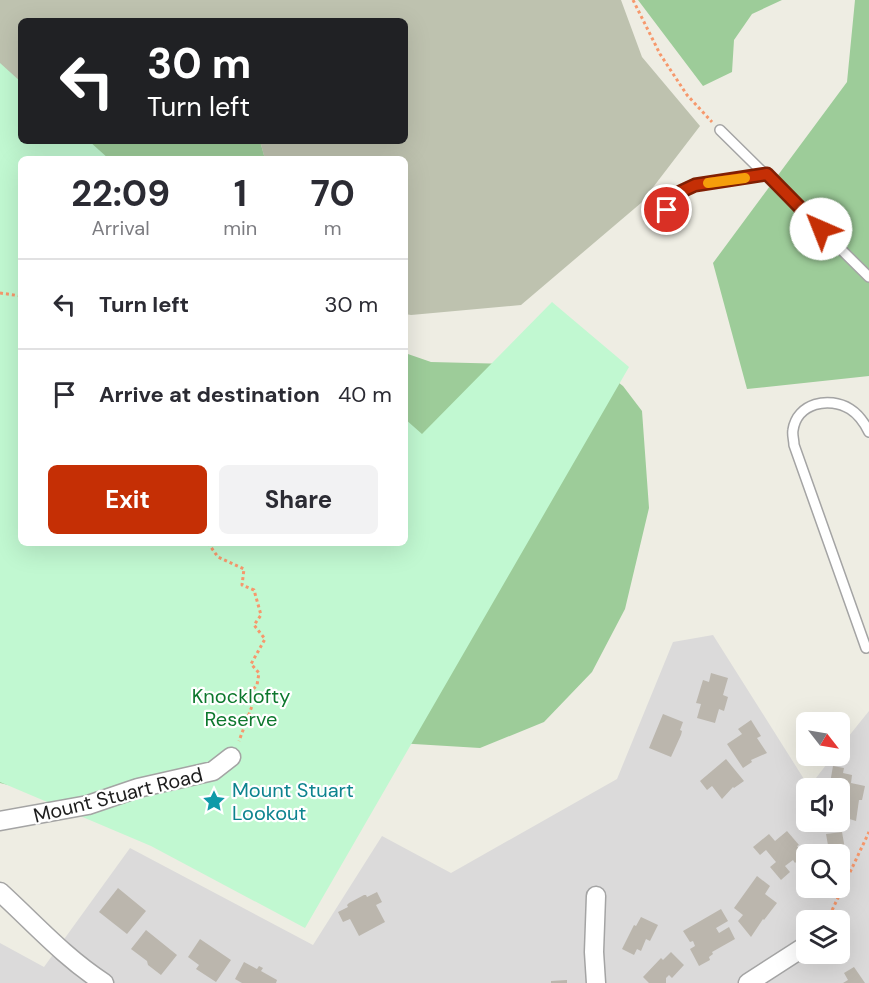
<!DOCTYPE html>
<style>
:root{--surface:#fff;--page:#f2f2f3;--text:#2b2b33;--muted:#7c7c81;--line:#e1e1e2;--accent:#c52f05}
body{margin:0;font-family:"DM Sans",sans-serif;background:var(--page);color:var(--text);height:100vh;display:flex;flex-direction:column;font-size:22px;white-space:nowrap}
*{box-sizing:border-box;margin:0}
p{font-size:20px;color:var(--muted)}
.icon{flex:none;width:33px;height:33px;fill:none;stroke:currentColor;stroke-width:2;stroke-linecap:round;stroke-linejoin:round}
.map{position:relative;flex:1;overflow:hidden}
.drawer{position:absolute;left:18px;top:156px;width:390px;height:390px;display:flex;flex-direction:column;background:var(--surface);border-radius:9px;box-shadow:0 6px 24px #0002}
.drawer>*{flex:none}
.guide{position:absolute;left:18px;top:18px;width:390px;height:126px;border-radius:9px;box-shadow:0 6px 24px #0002;background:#202124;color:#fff;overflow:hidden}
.needle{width:39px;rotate:121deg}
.controls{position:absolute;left:796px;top:712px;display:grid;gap:12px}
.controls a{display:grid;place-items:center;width:54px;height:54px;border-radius:9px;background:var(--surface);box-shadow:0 6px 24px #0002;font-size:30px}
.pin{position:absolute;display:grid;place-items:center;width:51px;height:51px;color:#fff;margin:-26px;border:3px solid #fff;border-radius:50%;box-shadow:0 2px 6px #0007}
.me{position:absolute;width:66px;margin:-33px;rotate:316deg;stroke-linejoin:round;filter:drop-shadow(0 0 4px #0008)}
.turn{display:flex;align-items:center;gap:21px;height:126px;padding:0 30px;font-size:27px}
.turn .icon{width:78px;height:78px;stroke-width:2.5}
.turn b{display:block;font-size:42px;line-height:51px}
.eta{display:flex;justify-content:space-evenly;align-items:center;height:102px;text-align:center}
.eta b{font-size:36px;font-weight:700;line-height:42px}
.button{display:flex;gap:12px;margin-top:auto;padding:12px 30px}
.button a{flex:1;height:69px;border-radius:9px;background:var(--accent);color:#fff;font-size:24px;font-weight:700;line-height:69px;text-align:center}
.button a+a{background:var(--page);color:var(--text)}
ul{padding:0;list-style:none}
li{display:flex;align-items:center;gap:18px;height:90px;padding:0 30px;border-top:2px solid var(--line)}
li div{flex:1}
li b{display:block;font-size:22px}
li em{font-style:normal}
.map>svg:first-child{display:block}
.residential{fill:#dbdada;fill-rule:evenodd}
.construction{fill:#bec2af}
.forest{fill:#9dcc99}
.park{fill:#c1f8d1}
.building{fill:#bbb6ad}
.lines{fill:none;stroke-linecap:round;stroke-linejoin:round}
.lane-casing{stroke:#a4a4a4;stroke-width:12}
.street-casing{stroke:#a4a4a4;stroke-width:21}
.path{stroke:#f6986c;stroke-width:3;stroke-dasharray:3 3;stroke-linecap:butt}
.lane{stroke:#fff;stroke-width:9}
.street{stroke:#fff;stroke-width:18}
.route-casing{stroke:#801f03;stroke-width:15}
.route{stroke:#c52f05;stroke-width:10}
.slow{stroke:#f59e0b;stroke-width:10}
.labels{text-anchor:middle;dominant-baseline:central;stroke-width:4.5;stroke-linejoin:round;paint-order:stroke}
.park-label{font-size:20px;fill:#0e782e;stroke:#fff}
.culture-label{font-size:20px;fill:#0d838f;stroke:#fff;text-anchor:start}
.street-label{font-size:20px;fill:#1d1d1d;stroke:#fff}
</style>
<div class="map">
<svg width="869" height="983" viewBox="0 0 869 983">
<rect width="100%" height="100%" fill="#eeede3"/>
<path class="residential" d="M713,635L809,787L833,756H840V747L869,711V983H0V943L44,967L130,848L313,945L382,836L451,873L617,779L673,642ZM807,789H840V822H807ZM807,855H840V888H807ZM807,921H840V954H807Z"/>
<path class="construction" d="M0,0H621L642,57L700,126L641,203L521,305L411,315L405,314V159H265L260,141H405V21H21V85L0,72Z"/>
<path class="forest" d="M638,0H782L752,14L734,40L732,72L703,86Z
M855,0H869V376L747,389L713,263L847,82Z
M0,72L21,141H260L265,159H21V543H405V353L431,362L597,366L623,386L642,411L649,508L625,609L592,672L544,722L480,748L265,735L29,790L0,783Z"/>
<path class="park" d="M0,63L21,82V141H89L109,159H21V543H405V419L422,434L552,302L629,367L305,928L151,846L0,782Z"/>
<path class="building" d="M711,673L728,678L723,695L728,697L724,711L719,709L715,723L697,718L701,704L696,703L703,680L709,682Z
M663,714L683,722L680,730L682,731L681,735L671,757L649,748Z
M751,720L761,736L757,738L767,753L751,760L752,762L743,768L727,744L742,734L738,729Z
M726,759L744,781L734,788L733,787L722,799L712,786L707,790L700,781Z
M833,766L844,768L843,773L852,775L851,783L865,786L862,800H859L856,821L840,816V789H829Z
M787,831L799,845L797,846L804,855L795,863L793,860L785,866L790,872L781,880L770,867L776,862L766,850L760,855L753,847L769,834L775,841Z
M842,832L845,849L829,851L826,834Z
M757,876L770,886L765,894L777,903L764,920L763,919L751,937L738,921L743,915L734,908Z
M118,888L146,911L127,934L99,912Z
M377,892L382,902L376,905L385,922L359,936L350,919L343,922L338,912L348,907L347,905L349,903L364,895H366L367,897Z
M721,909L728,921L716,928L719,933L729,927L735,939L712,952L713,954L709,957L710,960L699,966L690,949L695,946L693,941L690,942L683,931Z
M641,917L658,925L650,941L646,939L641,951L637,949L634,955L622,949L634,925L636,926Z
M146,930L177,955L161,975L148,965L147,961L131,949Z
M200,939L231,960L216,982L196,969L199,965L188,957Z
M671,952L684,965L672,978L669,975L666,978V983H649L643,977L661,958L663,960Z
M244,962L257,969L259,966L263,968L261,971L277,980L276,983H242L235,979Z
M854,967L865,983H843L848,980L844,973Z
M567,980V983H551V981Z"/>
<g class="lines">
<g class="lane-casing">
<path id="lane" d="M720,130L869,277
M667,210L680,192L695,185L767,174
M866,648L794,445C794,440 792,435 793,430C797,403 829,396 850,409C858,414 865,424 869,432"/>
</g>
<g class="street-casing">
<path id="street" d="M0,821L88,805L138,788L213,771L231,757
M0,892C35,924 64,957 104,983
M596,896L594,952L596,983
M748,983L807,945"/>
</g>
<path class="path" d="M633,0L660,54L687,95L712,122
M0,293L21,296
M208,543L218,557L244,569L242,585L254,590L261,615L254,625L265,639L251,664L259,673L257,685L248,695L252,706L239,741
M827,921L869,832"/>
<use href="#lane" class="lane"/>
<use href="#street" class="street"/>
</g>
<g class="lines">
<g class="route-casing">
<path id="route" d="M667,210L680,192L695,185L767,174L821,229"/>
</g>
<use href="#route" class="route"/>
<path class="slow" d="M708,183L745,178"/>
</g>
<defs>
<g id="sight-bare" transform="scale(1.8)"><path d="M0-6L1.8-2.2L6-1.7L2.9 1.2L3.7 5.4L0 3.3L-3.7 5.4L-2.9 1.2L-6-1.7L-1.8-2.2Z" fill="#0f9aa8" stroke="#fff" stroke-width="2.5" paint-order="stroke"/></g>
</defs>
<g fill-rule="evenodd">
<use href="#sight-bare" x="214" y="801"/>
</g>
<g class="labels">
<g class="park-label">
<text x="241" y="696">Knocklofty<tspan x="241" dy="23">Reserve</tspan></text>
</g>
<g class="culture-label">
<text x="232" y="790">Mount Stuart<tspan x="232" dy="23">Lookout</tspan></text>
</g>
<g class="street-label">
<text transform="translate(118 795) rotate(-14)">Mount Stuart Road</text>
</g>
</g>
</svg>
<div class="controls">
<a><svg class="needle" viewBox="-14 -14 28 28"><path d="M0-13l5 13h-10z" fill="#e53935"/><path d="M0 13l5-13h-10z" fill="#7c7c81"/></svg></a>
<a><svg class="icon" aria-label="sound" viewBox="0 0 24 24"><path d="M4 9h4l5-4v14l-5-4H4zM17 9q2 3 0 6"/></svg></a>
<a><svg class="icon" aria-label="search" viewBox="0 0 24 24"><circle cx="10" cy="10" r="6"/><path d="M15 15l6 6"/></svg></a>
<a><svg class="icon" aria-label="layers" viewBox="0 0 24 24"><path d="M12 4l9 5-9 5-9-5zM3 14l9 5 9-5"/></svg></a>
</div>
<div class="pin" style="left:667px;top:210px;background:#d93025"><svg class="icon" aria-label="arrive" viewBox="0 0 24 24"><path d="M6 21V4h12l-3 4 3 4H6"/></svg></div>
<svg class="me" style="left:821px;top:229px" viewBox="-20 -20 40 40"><circle r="19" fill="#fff"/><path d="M0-13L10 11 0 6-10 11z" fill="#c52f05"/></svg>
<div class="guide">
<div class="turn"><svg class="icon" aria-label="left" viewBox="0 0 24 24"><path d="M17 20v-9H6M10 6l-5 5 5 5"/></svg><div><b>30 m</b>Turn left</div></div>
</div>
<section class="drawer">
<div class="eta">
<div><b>22:09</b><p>Arrival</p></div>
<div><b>1</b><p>min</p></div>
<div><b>70</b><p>m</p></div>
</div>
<ul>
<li><svg class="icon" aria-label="left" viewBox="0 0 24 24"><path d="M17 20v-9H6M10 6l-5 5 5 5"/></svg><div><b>Turn left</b></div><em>30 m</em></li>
<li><svg class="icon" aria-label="arrive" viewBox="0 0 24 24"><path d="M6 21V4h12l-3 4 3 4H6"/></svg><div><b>Arrive at destination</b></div><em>40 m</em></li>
</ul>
<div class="button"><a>Exit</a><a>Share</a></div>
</section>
</div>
